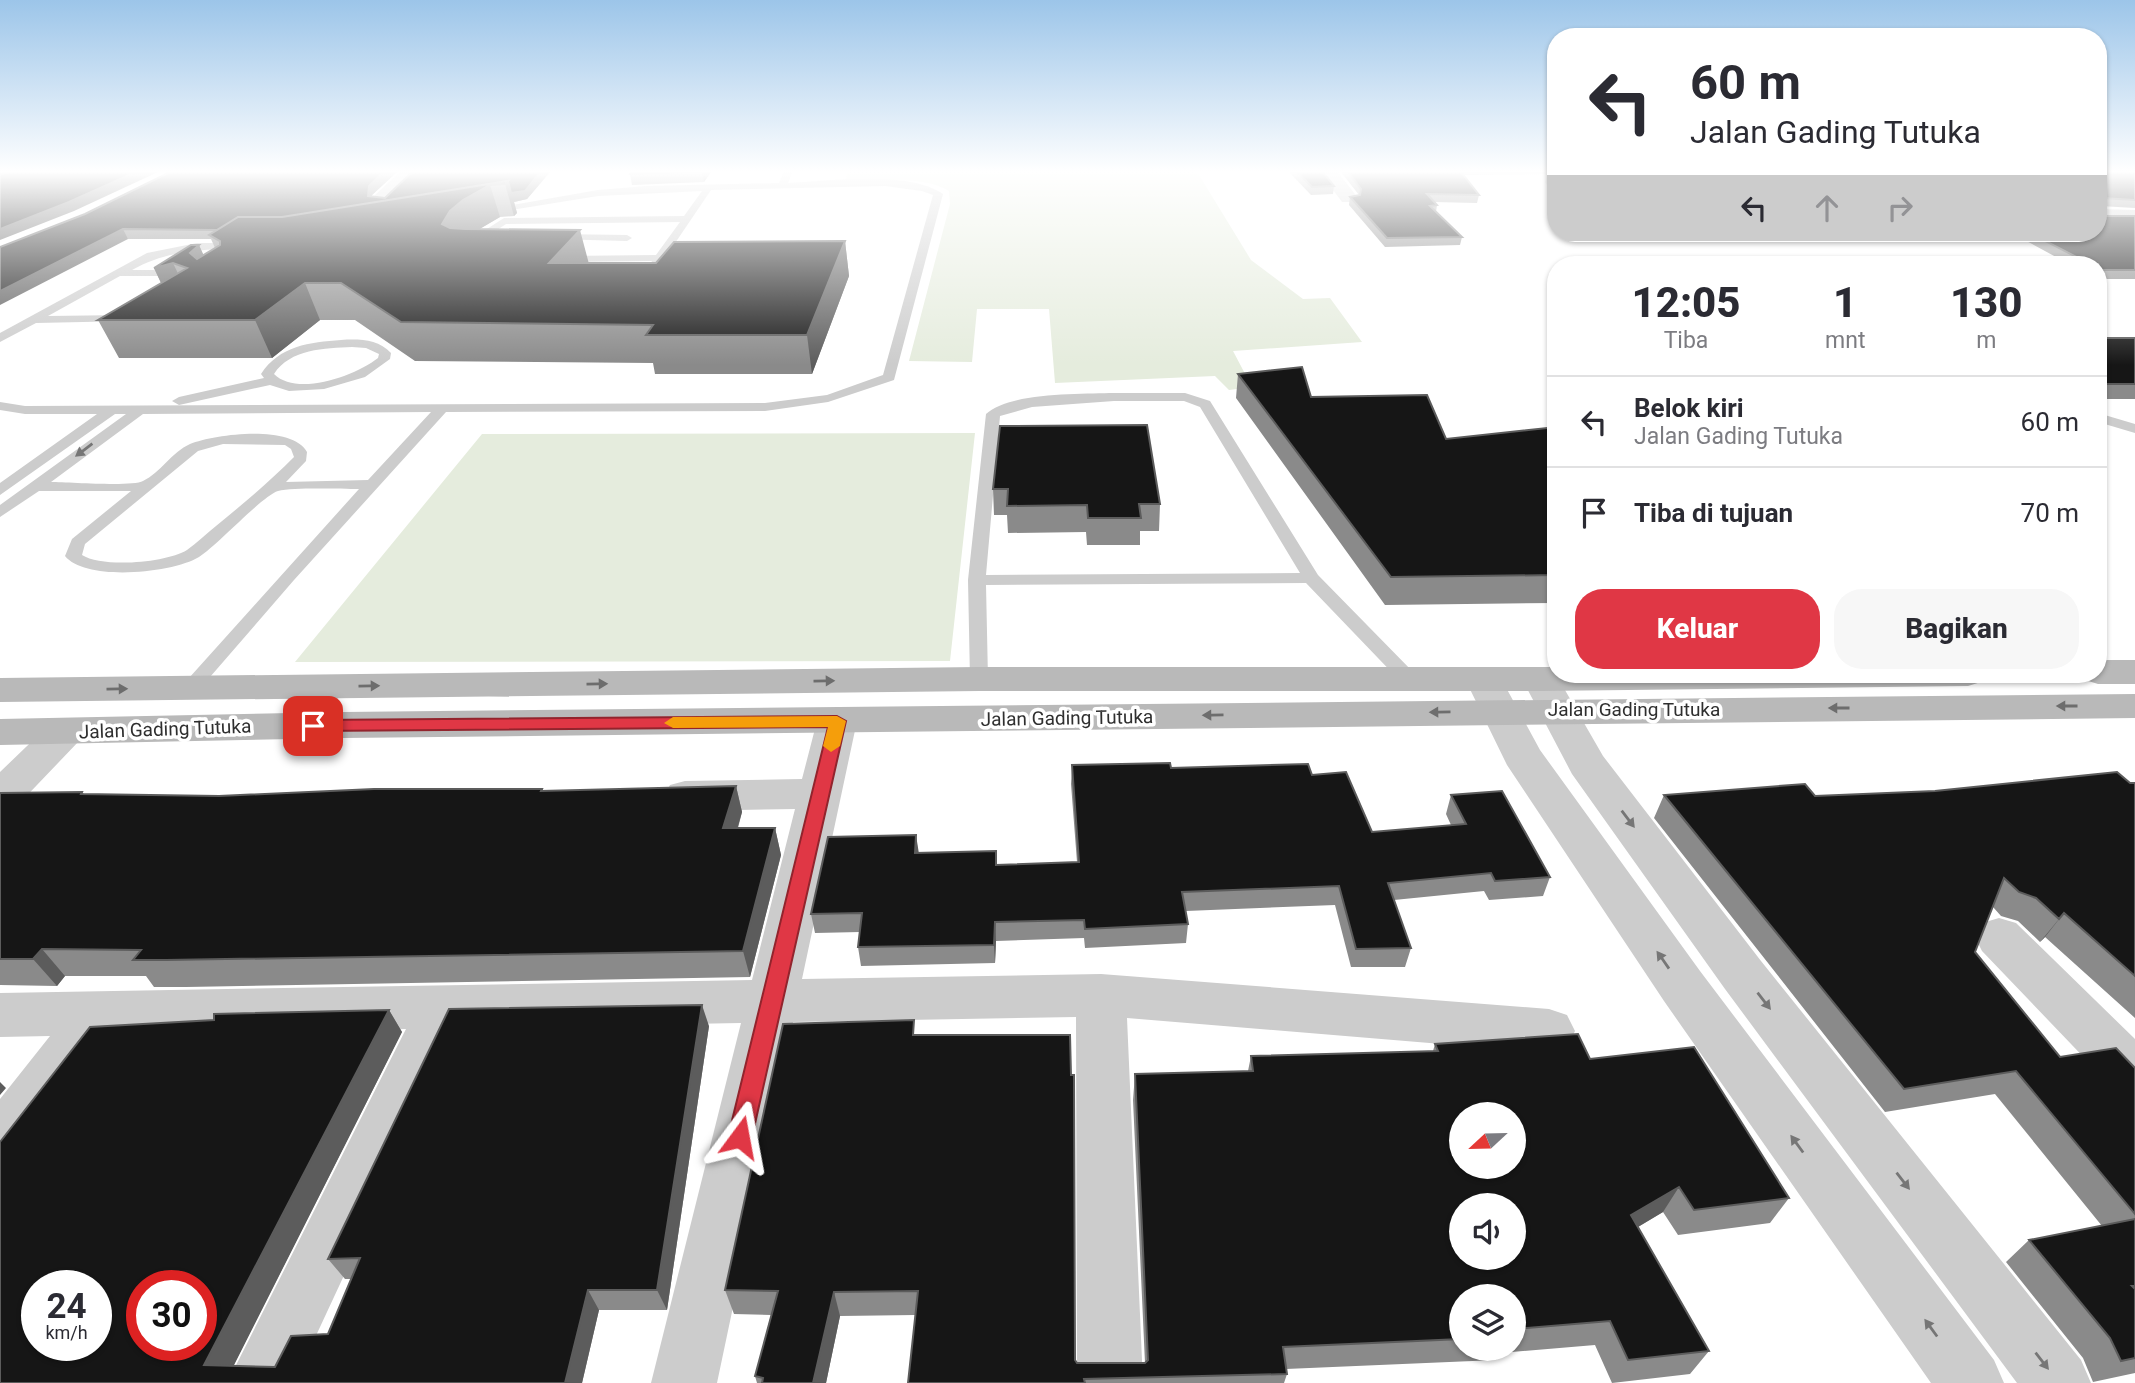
<!DOCTYPE html>
<html lang="id">
<style>
:root{--surface:#fff;--page:#f7f7f7;--text:#2b2b33;--muted:#7c7c81;--line:#e1e1e2;--accent:#e03745}
body{margin:0;font-family:Roboto,sans-serif;background:var(--page);color:var(--text);height:100vh;display:flex;flex-direction:column;font-size:26px;white-space:nowrap}
*{box-sizing:border-box;margin:0}
p{font-size:23px;color:var(--muted)}
.icon{flex:none;width:38px;height:38px;fill:none;stroke:currentColor;stroke-width:2;stroke-linecap:round;stroke-linejoin:round}
.map{position:relative;flex:1;overflow:hidden}
.side{position:absolute;left:1547px;top:256px;width:560px;height:427px;display:flex;flex-direction:column;background:var(--surface);border-radius:28px;box-shadow:0 2px 5px #0004}
.side>*{flex:none}
.banner{position:absolute;left:1547px;top:28px;width:560px;height:214px;border-radius:28px;box-shadow:0 2px 5px #0004;background:#fff;color:var(--text);overflow:hidden}
.needle{width:46px;rotate:248deg}
.tools{position:absolute;left:1449px;top:1102px;display:grid;gap:14px}
.tools a{display:grid;place-items:center;width:77px;height:77px;border-radius:50%;background:var(--surface);box-shadow:0 2px 5px #0004;font-size:35px}
.speed{position:absolute;left:21px;top:1270px;display:flex;gap:14px;font-size:35px;font-weight:700;text-align:center}
.speed>*{display:grid;place-content:center;width:91px;height:91px;border-radius:50%;background:var(--surface);box-shadow:0 2px 5px #0004;line-height:1}
.speed small{font-size:18px;font-weight:400}
.speed .limit{border:10px solid #d22;background:#fff;color:#111}
.pin{position:absolute;display:grid;place-items:center;width:60px;height:60px;color:#fff;margin:-30px;border-radius:14px;box-shadow:0 4px 10px #0006}
.me{position:absolute;width:77px;margin:-38px;rotate:13deg;stroke-linejoin:round;filter:drop-shadow(0 0 5px #0008)}
.turn{display:flex;align-items:center;gap:24px;height:147px;padding:0 28px;font-size:32px}
.turn .icon{width:91px;height:91px;stroke-width:2.5}
.turn b{display:block;font-size:49px;line-height:60px}
.lanes{display:flex;align-items:center;height:66px;padding:0 28px;background:#0003;justify-content:center;gap:35px;direction:ltr}
.lanes .off{opacity:.35}
.eta{display:flex;justify-content:space-evenly;align-items:center;height:119px;text-align:center}
.eta b{font-size:42px;font-weight:800;line-height:49px}
.action{display:flex;gap:14px;margin-top:auto;padding:14px 28px}
.action a{flex:1;height:80px;border-radius:28px;background:var(--accent);color:#fff;font-size:28px;font-weight:800;line-height:80px;text-align:center}
.action a+a{background:var(--page);color:var(--text)}
ul{padding:0;list-style:none}
li{display:flex;align-items:center;gap:21px;height:91px;padding:0 28px;border-top:2px solid var(--line)}
li div{flex:1}
li b{display:block;font-size:26px}
li em{font-style:normal}
.map>svg:first-child{display:block}
.green{fill:#e5ecdd}
.lines{fill:none;stroke-linecap:round;stroke-linejoin:round}
.service{fill:#ccc;fill-rule:evenodd}
.minor{fill:#ccc;fill-rule:evenodd}
.secondary{fill:#b9b9b9;fill-rule:evenodd}
.wall{fill:#8a8a8a;fill-rule:evenodd}
.shaded-wall{fill:#5c5c5c}
.building{fill:#161616;stroke:#5c5c5c;stroke-width:2;fill-rule:evenodd}
.oneway{fill:#767676}
.oneway2{fill:#6d6d6d}
.route{fill:#e03745;stroke:#92242d;stroke-width:2}
.slow{fill:#f59e0b}
.labels{text-anchor:middle;dominant-baseline:central;stroke-width:7;stroke-linejoin:round;paint-order:stroke}
.street-label{font-size:19px;fill:#2f2f2f;stroke:#fff}
</style>
<div class="map">
<svg width="2135" height="1383" viewBox="0 0 2135 1383">
<rect width="100%" height="100%" fill="#fff"/>
<path class="green" d="M847,171H1192L1199,175L1251,260L1303,299L1330,298L1362,342L1233,351L1252,387L1229,390L1215,376L1055,383L1049,309H977L972,362L909,361L950,204L949,191C921,174 878,182 846,183Z
M975,433L950,661L295,662L482,434Z"/>
<g class="lines">
<path class="service" d="M784,171H793L788,183C828,181 909,170 943,194L894,380L828,402L765,411L446,412L294,580L197,692H183L180,688L359,489C341,489 294,487 278,491C262,496 218,545 199,557C173,573 86,582 65,556L72,539L131,491H39L0,517V505L126,414H115L0,495V483L97,414H25L0,410V402L25,406L765,403L827,395L883,375L933,195L922,191L885,186L711,190L667,255L688,256V260L663,261L654,269L649,266L652,261L564,262L559,259L564,256L656,255L680,222L506,224L491,234L500,235V239H481L476,236L504,218L684,216L702,191L598,196L486,214L484,212L489,209L598,190L647,186L779,183ZM431,412L368,480L286,482L306,461L307,452C292,424 215,434 190,444C172,452 160,473 143,481C132,487 68,482 51,482L143,414ZM223,444L285,445L291,449L294,457C269,482 243,504 216,526C207,533 197,543 187,550C166,563 102,568 82,555L85,544L198,451Z
M557,234L627,235L632,238L627,241L553,239V235Z
M197,243H238L243,246L238,249C200,249 166,251 132,270H181L186,273L181,276H120L48,316L126,315L130,317V321L36,323L0,342V333L147,253Z
M341,340C359,339 378,339 391,353L390,359L365,377L324,389L289,391L270,385L179,405L172,401L179,397L264,378L261,374C279,346 310,342 341,340ZM352,347L366,348L379,354L378,358C355,376 297,397 274,374C290,349 325,348 352,347Z
M1114,393H1185L1210,401L1318,575L1416,675L1418,679L1416,683H1402L1306,583L986,585L988,679L986,683H972L970,679L968,580L986,414C1010,392 1081,394 1114,393ZM1114,401H1184L1200,407L1300,573L986,575L1000,416L1032,407Z
M2098,413L2135,424V433L2098,422Z"/>
<path class="minor" d="M401,171H420L388,204H374L372,200L374,196Z
M1319,171H1337L1358,198L1356,202H1342Z
M1549,171H1556V187L1548,186L1545,182Z
M2098,209L2135,210V222L2098,221Z
M1484,667L1497,671L1540,750L1700,971L1994,1360L2004,1383H1931L1664,1001L1507,765L1465,679L1471,671Z
M1541,667L1554,671L1603,756L1761,961L2081,1360L2091,1383H2017L1725,989L1572,774L1522,679L1528,671Z
M837,708L851,712L857,721L802,979L1101,974L1549,1009L1567,1015L1575,1031L1567,1047L1549,1053L1127,1018L1143,1383H1077L1076,1017L793,1022L717,1383H651L741,1023L459,1028L294,1383H227L406,1029L112,1035L20,1162L0,1169V1099L50,1036L0,1037V993L752,980L795,809L685,811L670,807L664,796L670,785L685,781L802,779L817,721L823,712Z
M66,718L80,722L86,731L80,740L15,808L0,812V772L52,722Z
M1999,918L2016,923L2135,1039V1098L2116,1091L1982,951L1975,937L1982,923Z"/>
<path class="secondary" d="M2098,660H2135V684H2098L2085,680L2080,674H2098Z
M979,667H1556V674H1987L1981,682L1968,686L1541,691H979L0,702V678Z
M2135,694V718L343,738L0,745V719L343,712Z"/>
</g>
<path class="wall" d="M170,172H397L372,195V197L385,198L412,172H550L527,199L514,202L517,213L514,216L500,217L479,229L589,263H656L845,241L849,276L812,374H655L653,363L415,361L355,320H320L272,358H119L98,320L161,283L154,268L199,245L203,255L215,248L211,239H128L85,214Z
M631,172H711L704,182L632,185L630,174Z
M1289,172H1323L1334,186L1333,194L1311,195Z
M1341,172H1546L1545,174L1464,175L1479,195L1477,203L1435,202L1437,205L1436,212L1462,237L1460,245L1385,247L1349,205L1350,197L1359,195Z
M2098,172H2135V208L2100,206V213L2102,216H2135V279H2098V264H2069L2019,237H1952L1943,233H2098Z
M2098,338H2135V399H2098Z
M1238,374L1446,439L1556,427V603L1385,605L1236,398Z
M1000,426L1160,504L1159,531H1140V545H1087L1086,532L1008,533L1007,515H994L993,489Z
M1072,765L1171,768L1312,775L1372,832L1451,825L1446,814L1451,795L1550,877L1543,896L1489,900L1484,891L1394,900L1411,948L1405,967H1351L1335,905L1186,911L1188,924L1186,943L1085,948L1084,938L996,941L995,963L861,966L858,947L860,932L815,933L811,914L916,835L918,853L996,851L997,865L1077,862L1071,784Z
M2135,783V1018L2045,937L2040,942L2018,921L2001,916L1993,907L1975,952L2060,1057L2135,1068V1373L2093,1382L2083,1358L2006,1262L2029,1240L2102,1226L1995,1094L1885,1112L1654,818L1664,795L1815,796Z
M736,786L742,812L738,828H775L781,855L750,977L186,987H154L146,976H65L57,986L0,985V793L82,792L84,794L219,796L542,789L543,791Z
M389,1010L402,1032L233,1366L275,1367L328,1334L351,1279H345L328,1259L709,1026L667,1310H599L582,1383H0Z
M916,1035L1075,1360L1077,1363H1145L1133,1100L1135,1074L1248,1071L1251,1056L1433,1051L1435,1044L1590,1059L1789,1198L1770,1223L1678,1235L1663,1212L1638,1227L1709,1351L1690,1374L1612,1383L1595,1345L1500,1353L1496,1360L1286,1369L1287,1374L1284,1383H908L915,1315L840,1316L826,1383H757L755,1376L771,1315L734,1314L725,1290ZM1461,1297H1514V1349H1461Z"/>
<path class="shaded-wall" d="M136,172H158L74,211L0,240V229Z
M384,172H397L372,195V205L368,196L369,186Z
M540,172H550L527,199L514,202L517,213L514,216L505,184L508,181Z
M702,172H711L704,182Z
M490,185L500,217L473,233L295,239Z
M123,229L128,239L0,305V291Z
M580,230L589,264L549,263Z
M845,241L849,276L812,374L807,335Z
M199,245L215,280L190,253Z
M173,263L190,299L171,304L154,268Z
M305,283L320,320L272,358L255,320Z
M736,786L742,812L730,854L723,828Z
M775,828L781,855L750,977L743,951Z
M916,835L919,854L915,853Z
M2064,913L2045,937L2040,942L2059,919Z
M995,922L996,941L995,963L994,945Z
M42,949L65,976L57,986L33,959Z
M702,1005L709,1026L667,1310L657,1290Z
M389,1010L402,1032L225,1383L204,1365Z
M0,1082L6,1088L0,1095Z
M1679,1187L1663,1212L1616,1240L1631,1215Z
M588,1290L599,1310L582,1383H565Z
M834,1292L840,1316L826,1383H813Z"/>
<path class="building" d="M8,172H136L69,202L0,229V174Z
M170,172H384L369,186L368,196L385,198L412,172H540L525,191L511,193L508,181L282,217H238L217,230L123,229L0,291V247L85,214Z
M631,172H691L630,174Z
M1297,172H1323L1334,186L1312,187Z
M1348,172H1461L1479,195L1427,194L1437,205L1430,206L1462,237L1387,238L1350,197L1360,195L1361,189Z
M2098,172H2135V200L2102,198L2100,201V213L2102,216H2135V270H2102L2098,268V264H2090L2030,233H2098Z
M508,181L505,184L490,185L463,200L450,211L442,224L450,228L465,229L580,230L549,263H656L674,242L845,241L807,335H646L653,325L401,322L341,283H305L255,320H98L187,268L173,263L154,268L191,245H199L190,253L197,259L220,245V241L209,235L238,217H282Z
M2098,338H2135V384H2098Z
M1302,367L1311,397L1427,395L1446,439L1556,427V575L1391,577L1238,374Z
M1147,425L1160,504H1139L1141,518H1088L1087,505L1007,506L1008,489H993L1000,426Z
M1170,763L1171,768L1308,764L1312,775L1346,772L1372,832L1466,824L1451,795L1502,791L1550,877L1495,881L1491,873L1388,883L1411,948L1356,949L1339,886L1182,892L1188,924L1085,929L1084,920L995,922L994,945L858,947L862,913L811,914L828,837L916,835L915,853L996,851V865L1079,862L1072,765Z
M2117,772L2130,783H2135V976L2064,913L2059,919L2036,898L2019,892L2004,878L1975,952L2060,1057L2116,1048L2135,1068V1214L2016,1071L1904,1089L1664,795L1805,784L1815,796L1935,791Z
M736,786L723,828H775L743,951L166,960H133L141,950L42,949L33,959H0V793L82,792L81,794L219,796L374,789H542L541,791Z
M702,1005L657,1290H588L565,1383H0V1142L90,1027L214,1020V1014L389,1010L204,1365L275,1367L291,1336L328,1334L360,1258L328,1259L449,1009ZM37,1286H96V1346H37ZM142,1286H201V1346H142Z
M914,1020L913,1035H1070L1071,1075H1074L1075,1360L1077,1363H1145L1148,1360L1135,1074L1253,1071L1251,1056L1438,1051L1435,1044L1578,1034L1590,1059L1694,1047L1789,1198L1694,1210L1679,1187L1631,1215L1709,1351L1628,1360L1610,1321L1514,1329V1297H1461V1339L1283,1347L1287,1374L1084,1379L1085,1383H908L918,1291L834,1292L813,1383H762L763,1378L755,1376L778,1291L725,1290L783,1024ZM1461,1115H1514V1167H1461ZM1461,1206H1514V1258H1461Z
M2135,1219V1286H2132L2135,1289V1358L2121,1361L2110,1338L2029,1240Z"/>
<defs><path id="oneway-solid" d="M-6-.8H1V-3.2L6.5 0L1 3.2V.8H-6Z" transform="scale(1.75)"/></defs>
<g class="oneway">
<use href="#oneway-solid" transform="translate(84 450) rotate(143)"/>
<use href="#oneway-solid" transform="translate(1628 819) rotate(53)"/>
<use href="#oneway-solid" transform="translate(1663 960) rotate(-125)"/>
<use href="#oneway-solid" transform="translate(1764 1001) rotate(52)"/>
<use href="#oneway-solid" transform="translate(1797 1144) rotate(-126)"/>
<use href="#oneway-solid" transform="translate(1903 1181) rotate(52)"/>
<use href="#oneway-solid" transform="translate(1931 1328) rotate(-126)"/>
<use href="#oneway-solid" transform="translate(2042 1361) rotate(52)"/>
</g>
<g class="oneway2">
<use href="#oneway-solid" transform="translate(824 681) rotate(-1)"/>
<use href="#oneway-solid" transform="translate(597 684) rotate(-1)"/>
<use href="#oneway-solid" transform="translate(369 686) rotate(-1)"/>
<use href="#oneway-solid" transform="translate(117 689) rotate(-1)"/>
<use href="#oneway-solid" transform="translate(2067 706) rotate(180)"/>
<use href="#oneway-solid" transform="translate(1839 708) rotate(180)"/>
<use href="#oneway-solid" transform="translate(1440 712) rotate(179)"/>
<use href="#oneway-solid" transform="translate(1213 715) rotate(179)"/>
</g>
<linearGradient id="sky" x2="0" y2="1"><stop stop-color="#9cc5e9"/><stop offset="0.47" stop-color="#fff"/><stop offset="1" stop-color="#fff" stop-opacity="0"/></linearGradient>
<rect width="2135" height="365" fill="url(#sky)"/>
<path class="route" d="M837,716L846,721L752,1137L748,1145L740,1148L732,1145L728,1137L828,727L313,731L305,726L313,720Z"/>
<path class="slow" d="M837,716L846,721L840,746L831,752L823,746L828,727L673,728L664,723L673,717Z"/>
<g class="labels">
<g class="street-label">
<text x="1634" y="709">Jalan Gading Tutuka</text>
<text transform="translate(1067 718) rotate(-1)">Jalan Gading Tutuka</text>
<text transform="translate(165 729) rotate(-2)">Jalan Gading Tutuka</text>
</g>
</g>
</svg>
<div class="tools">
<a><svg class="needle" viewBox="-14 -14 28 28"><path d="M0-13l5 13h-10z" fill="#e53935"/><path d="M0 13l5-13h-10z" fill="#7c7c81"/></svg></a>
<a><svg class="icon" aria-label="sound" viewBox="0 0 24 24"><path d="M4 9h4l5-4v14l-5-4H4zM17 9q2 3 0 6"/></svg></a>
<a><svg class="icon" aria-label="layers" viewBox="0 0 24 24"><path d="M12 4l9 5-9 5-9-5zM3 14l9 5 9-5"/></svg></a>
</div>
<div class="speed"><div>24<small>km/h</small></div><div class="limit">30</div></div>
<div class="pin" style="left:313px;top:726px;background:#d93025"><svg class="icon" aria-label="arrive" viewBox="0 0 24 24"><path d="M6 21V4h12l-3 4 3 4H6"/></svg></div>
<svg class="me" style="left:740px;top:1137px" viewBox="-20 -20 40 40"><path d="M0-17L14 15 0 8-14 15z" fill="#e03745" stroke="#fff" stroke-width="4"/></svg>
<div class="banner">
<div class="turn"><svg class="icon" aria-label="left" viewBox="0 0 24 24"><path d="M17 20v-9H6M10 6l-5 5 5 5"/></svg><div><b>60 m</b>Jalan Gading Tutuka</div></div>
<div class="lanes"><svg class="icon" aria-label="left" viewBox="0 0 24 24"><path d="M17 20v-9H6M10 6l-5 5 5 5"/></svg><svg class="icon off" aria-label="ahead" viewBox="0 0 24 24"><path d="M12 20V5M6 11l6-6 6 6"/></svg><svg class="icon off" aria-label="right" viewBox="0 0 24 24"><path d="M7 20v-9h11M14 6l5 5-5 5"/></svg></div>
</div>
<section class="side">
<div class="eta">
<div><b>12:05</b><p>Tiba</p></div>
<div><b>1</b><p>mnt</p></div>
<div><b>130</b><p>m</p></div>
</div>
<ul>
<li><svg class="icon" aria-label="left" viewBox="0 0 24 24"><path d="M17 20v-9H6M10 6l-5 5 5 5"/></svg><div><b>Belok kiri</b><p>Jalan Gading Tutuka</p></div><em>60 m</em></li>
<li><svg class="icon" aria-label="arrive" viewBox="0 0 24 24"><path d="M6 21V4h12l-3 4 3 4H6"/></svg><div><b>Tiba di tujuan</b></div><em>70 m</em></li>
</ul>
<div class="action"><a>Keluar</a><a>Bagikan</a></div>
</section>
</div>
